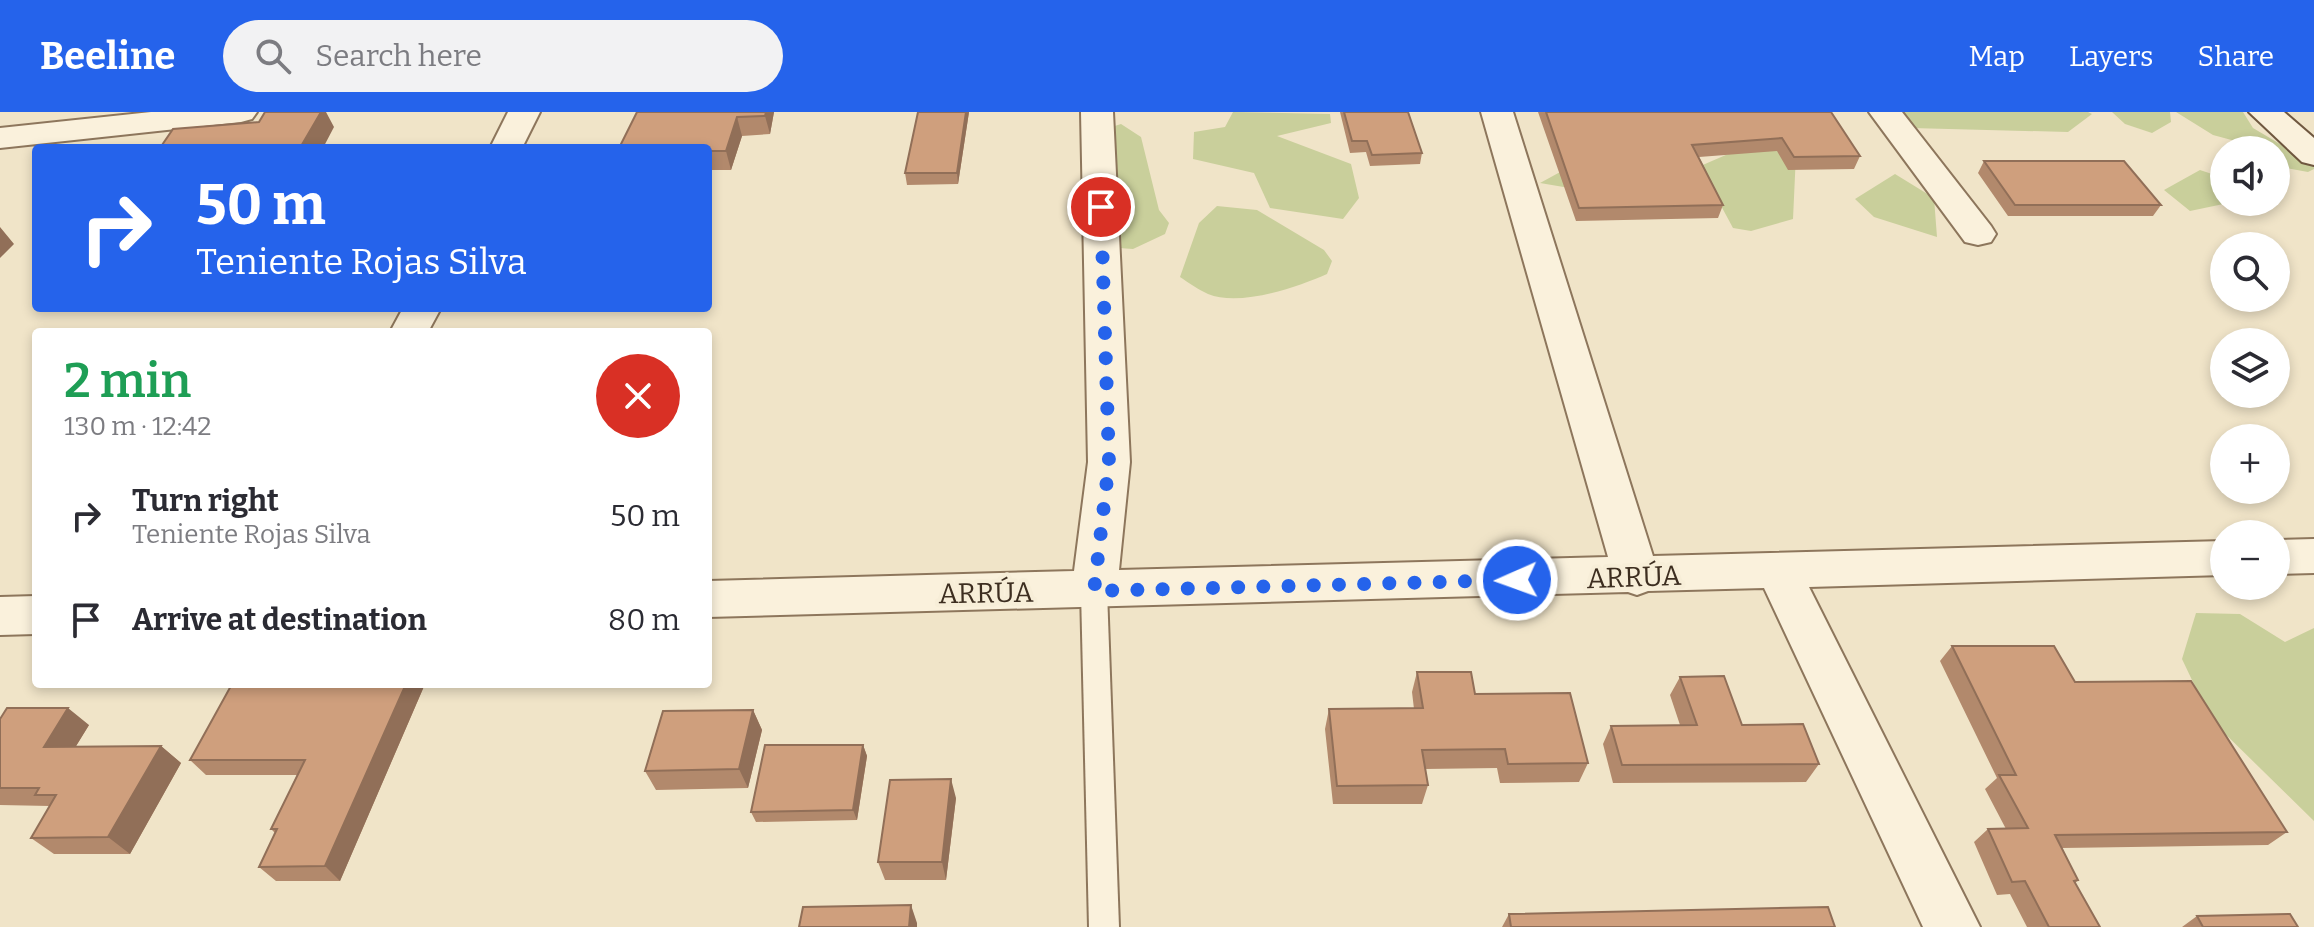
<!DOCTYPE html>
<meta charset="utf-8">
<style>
:root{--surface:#fff;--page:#f2f2f3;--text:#2b2b33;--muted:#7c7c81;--accent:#2563eb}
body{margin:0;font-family:Bitter,serif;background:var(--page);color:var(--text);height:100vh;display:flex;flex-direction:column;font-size:30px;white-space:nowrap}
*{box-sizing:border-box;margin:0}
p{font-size:26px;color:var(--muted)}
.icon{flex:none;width:44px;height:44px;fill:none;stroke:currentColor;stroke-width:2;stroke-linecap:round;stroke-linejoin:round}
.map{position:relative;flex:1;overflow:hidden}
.panel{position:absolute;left:32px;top:216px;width:680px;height:360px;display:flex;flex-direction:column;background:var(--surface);border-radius:8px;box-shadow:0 4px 12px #0003}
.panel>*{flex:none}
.banner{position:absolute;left:32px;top:32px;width:680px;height:168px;border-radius:8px;box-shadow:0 4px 12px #0003;background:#2563eb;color:#fff;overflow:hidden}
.controls{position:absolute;left:2210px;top:24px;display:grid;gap:16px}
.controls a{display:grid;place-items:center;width:80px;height:80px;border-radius:50%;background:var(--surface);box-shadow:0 4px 12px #0003;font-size:40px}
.pin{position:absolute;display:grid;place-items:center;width:68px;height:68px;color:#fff;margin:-34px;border:4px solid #fff;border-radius:50%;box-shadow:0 2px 8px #0007}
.me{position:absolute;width:88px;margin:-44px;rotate:268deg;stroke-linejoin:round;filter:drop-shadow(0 0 6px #0008)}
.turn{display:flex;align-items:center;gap:28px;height:168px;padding:0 32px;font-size:36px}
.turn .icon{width:104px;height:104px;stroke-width:2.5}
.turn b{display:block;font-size:56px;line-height:68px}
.round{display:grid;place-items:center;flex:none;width:84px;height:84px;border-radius:42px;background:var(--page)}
.overview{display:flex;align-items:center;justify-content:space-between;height:136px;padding:0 32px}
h1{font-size:48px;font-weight:600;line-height:60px;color:#1e9e55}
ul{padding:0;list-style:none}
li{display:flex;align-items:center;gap:24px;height:104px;padding:0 32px}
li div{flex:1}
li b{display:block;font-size:30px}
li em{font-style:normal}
header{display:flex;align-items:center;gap:48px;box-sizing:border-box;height:112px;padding:0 40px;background:var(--accent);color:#fff}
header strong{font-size:38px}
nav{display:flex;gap:44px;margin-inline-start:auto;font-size:28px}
.search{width:560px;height:72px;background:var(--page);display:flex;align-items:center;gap:20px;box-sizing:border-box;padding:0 28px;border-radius:44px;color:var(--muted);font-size:30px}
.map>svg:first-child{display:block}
.green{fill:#c9cf9b}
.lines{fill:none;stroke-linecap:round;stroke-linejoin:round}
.service-casing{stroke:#8d765c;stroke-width:4}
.minor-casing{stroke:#8d765c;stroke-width:4}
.secondary-casing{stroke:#6f573f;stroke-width:4}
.service{fill:#faf1dc;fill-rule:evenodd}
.minor{fill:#faf1dc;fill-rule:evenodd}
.secondary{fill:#faf1dc;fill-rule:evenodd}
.wall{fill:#b2896c}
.shaded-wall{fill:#916f58}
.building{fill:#cf9f7d;stroke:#916f58;stroke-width:2}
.route{stroke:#2563eb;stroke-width:14;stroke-dasharray:0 25.2}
.labels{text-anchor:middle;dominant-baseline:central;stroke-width:8;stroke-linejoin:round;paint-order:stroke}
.street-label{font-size:28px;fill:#3d2e20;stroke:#f7eed8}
</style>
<header>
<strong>Beeline</strong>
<div class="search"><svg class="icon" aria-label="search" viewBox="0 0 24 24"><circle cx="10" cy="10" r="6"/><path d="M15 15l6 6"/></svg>Search here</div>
<nav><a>Map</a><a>Layers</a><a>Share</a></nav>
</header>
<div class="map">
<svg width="2314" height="815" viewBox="0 0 2314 815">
<rect width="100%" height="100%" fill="#f0e4c8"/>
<path class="green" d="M1233,0L1330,2L1331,11L1277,24L1351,52L1359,86L1343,107L1270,96L1254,61L1193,47L1194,20L1225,15Z
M1683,0L1796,42L1793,107L1751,119L1733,116L1712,77L1611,83L1540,71L1562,59L1675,65L1735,39Z
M1897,0H2088L2092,2L2068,20L1911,16Z
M2112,0H2170L2171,10L2152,21L2125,12Z
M2176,0H2243L2253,16L2314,52V57L2308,60L2276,54V38H2252L2250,33L2213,23Z
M1121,12L1141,25L1159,98L1169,111L1165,122L1133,137L1091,134L1083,124L1124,80L1080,39L1093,21Z
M2200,58L2224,66V90H2233L2190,99L2164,78Z
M1895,62L1934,86L1937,125L1874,105L1855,87Z
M1217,94L1257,98L1324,138L1332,149L1327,162C1298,175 1240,195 1208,182C1199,178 1189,171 1180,165L1199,111Z
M2196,501L2240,502L2285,530L2314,516V709L2211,608L2182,547Z"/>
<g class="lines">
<g class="service-casing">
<path id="service" d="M1094,469L1103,472L1107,479L1119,815H1089L1081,479L1085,472Z"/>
</g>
<g class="minor-casing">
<path id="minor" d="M151,0H257L252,7L241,10L0,36V16Z
M508,0H540L522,36H490Z
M1081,0H1113L1130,350L1119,458L1608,445L1481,0H1513L1653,444L2224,429V463L1809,475L1980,815H1923L1764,476L1648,479L1637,483L1628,480L708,505V469L1074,459L1088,350Z
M1869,0H1902L1991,114L1996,122L1991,130L1978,133L1965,130Z
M403,196H441L428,220H390Z
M2314,427V461L2276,462V428Z
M36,484V522L0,523V485Z"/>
</g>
<g class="secondary-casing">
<path id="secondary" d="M2249,0H2284L2314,26V53L2302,50Z"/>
</g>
<use href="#service" class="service"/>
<use href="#minor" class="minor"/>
<use href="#secondary" class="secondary"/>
</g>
<path class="wall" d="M637,0H774L770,22L742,24L731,58H708V36Z
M918,0H969L958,72L907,73L905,61Z
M1340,0H1408L1422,41L1420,52L1370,54L1366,40L1350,41Z
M1538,0H1831L1860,44L1854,57L1788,58L1777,39L1699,45L1723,93L1718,106L1576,109Z
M1984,49L2161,93L2153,104H2008L1978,61Z
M1952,534L2075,570L2287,720L2268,733L2062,736L2078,768L2075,771L2100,815H2027L2010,782L1997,783L1974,730L1988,717H2006L1985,677L1997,666L1940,549Z
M1417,560L1475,582L1588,651L1579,670L1500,671L1497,656L1425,657L1428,673L1422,692H1333L1325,617L1329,597H1414L1412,580Z
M1680,565L1742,613L1819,652L1806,670L1613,671L1603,632L1611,614L1680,613L1670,583Z
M425,572L340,769H276L259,755L275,721L271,717L297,663H206L190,648Z
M753,598L762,618L748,676L656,678L645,659Z
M0,607L89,613L76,634H161L181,651L130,742H54L31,726L50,694L0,693Z
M863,633L867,644L857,708L756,710L751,700Z
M956,686L946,768H885L878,750Z
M1509,802L1835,815H1502Z
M2197,804L2298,815H2182Z"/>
<path class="shaded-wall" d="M321,0H326L334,15L323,36H300Z
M766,0H774L770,22L765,4Z
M966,0H969L958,72L957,61Z
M737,5L742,24L731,58L726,39Z
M0,115L14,132L0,146Z
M406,572H425L340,769L325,754Z
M68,596L89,613L65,652L44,635Z
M753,598L762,618L748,676L739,657Z
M863,633L867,644L857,708L853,698Z
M161,634L181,651L130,742L108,725Z
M951,667L956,686L946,768L942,750Z
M911,793L917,811V815H909Z"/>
<path class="building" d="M265,0H321L300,36H160L173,17L259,10Z
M637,0H766L765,4L737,5L726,39H708V36H619Z
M918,0H966L957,61H905Z
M1344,0H1408L1422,41L1372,43L1367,29H1352Z
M1546,0H1831L1860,44L1794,45L1782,26L1692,33L1723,93L1579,96Z
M1984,49H2124L2161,93H2015Z
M1952,534H2054L2075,570L2191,569L2287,720L2055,723L2078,768L2074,769L2100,815H2049L2025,769L2012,770L1988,717L2028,716L1999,663H2016Z
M1417,560H1471L1475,582L1570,581L1588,651L1508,652L1505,637L1422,638L1428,673L1337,674L1329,597L1423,596Z
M1724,564L1742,613L1803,612L1819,652L1622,653L1611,614L1697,613L1680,565Z
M232,572H406L325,754L259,755L277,717H271L305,648H190Z
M7,596H68L44,635L161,634L108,725L31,726L56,683H35L39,676H0V607Z
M753,598L739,657L645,659L663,599Z
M765,633H863L853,698L751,700Z
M951,667L942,750H878L890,668Z
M911,793L909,815H799L803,795Z
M1828,795L1835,815H1511L1509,802Z
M2290,802L2298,815H2203L2197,804Z"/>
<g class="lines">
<path class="route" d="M1101,95L1109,350L1094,479L1517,468"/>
</g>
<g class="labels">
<g class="street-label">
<text transform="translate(1634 465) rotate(-2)">ARRÚA</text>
<text transform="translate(986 481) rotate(-1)">ARRÚA</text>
</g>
</g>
</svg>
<div class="controls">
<a><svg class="icon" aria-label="sound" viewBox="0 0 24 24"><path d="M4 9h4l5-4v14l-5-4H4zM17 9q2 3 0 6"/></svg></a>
<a><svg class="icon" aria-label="search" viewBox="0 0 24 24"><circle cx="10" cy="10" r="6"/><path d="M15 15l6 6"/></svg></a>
<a><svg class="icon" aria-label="layers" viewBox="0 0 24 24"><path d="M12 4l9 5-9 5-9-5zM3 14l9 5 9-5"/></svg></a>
<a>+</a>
<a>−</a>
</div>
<div class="pin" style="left:1101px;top:95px;background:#d93025"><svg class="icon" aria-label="arrive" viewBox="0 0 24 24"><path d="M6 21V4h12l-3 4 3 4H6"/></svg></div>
<svg class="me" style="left:1517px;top:468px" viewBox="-20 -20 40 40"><circle r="17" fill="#2563eb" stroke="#fff" stroke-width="3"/><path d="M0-11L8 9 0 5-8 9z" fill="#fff"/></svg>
<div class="banner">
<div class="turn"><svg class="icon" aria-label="right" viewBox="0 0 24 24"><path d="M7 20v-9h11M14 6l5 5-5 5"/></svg><div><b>50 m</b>Teniente Rojas Silva</div></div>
</div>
<section class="panel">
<div class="overview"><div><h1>2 min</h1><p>130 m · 12:42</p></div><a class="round" style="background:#d93025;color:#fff"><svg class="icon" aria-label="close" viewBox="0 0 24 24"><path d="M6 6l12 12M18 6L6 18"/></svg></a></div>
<ul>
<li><svg class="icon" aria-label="right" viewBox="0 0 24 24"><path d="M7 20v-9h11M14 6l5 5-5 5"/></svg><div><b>Turn right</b><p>Teniente Rojas Silva</p></div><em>50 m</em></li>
<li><svg class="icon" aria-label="arrive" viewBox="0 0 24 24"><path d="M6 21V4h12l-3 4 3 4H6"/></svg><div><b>Arrive at destination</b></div><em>80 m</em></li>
</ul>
</section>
</div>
